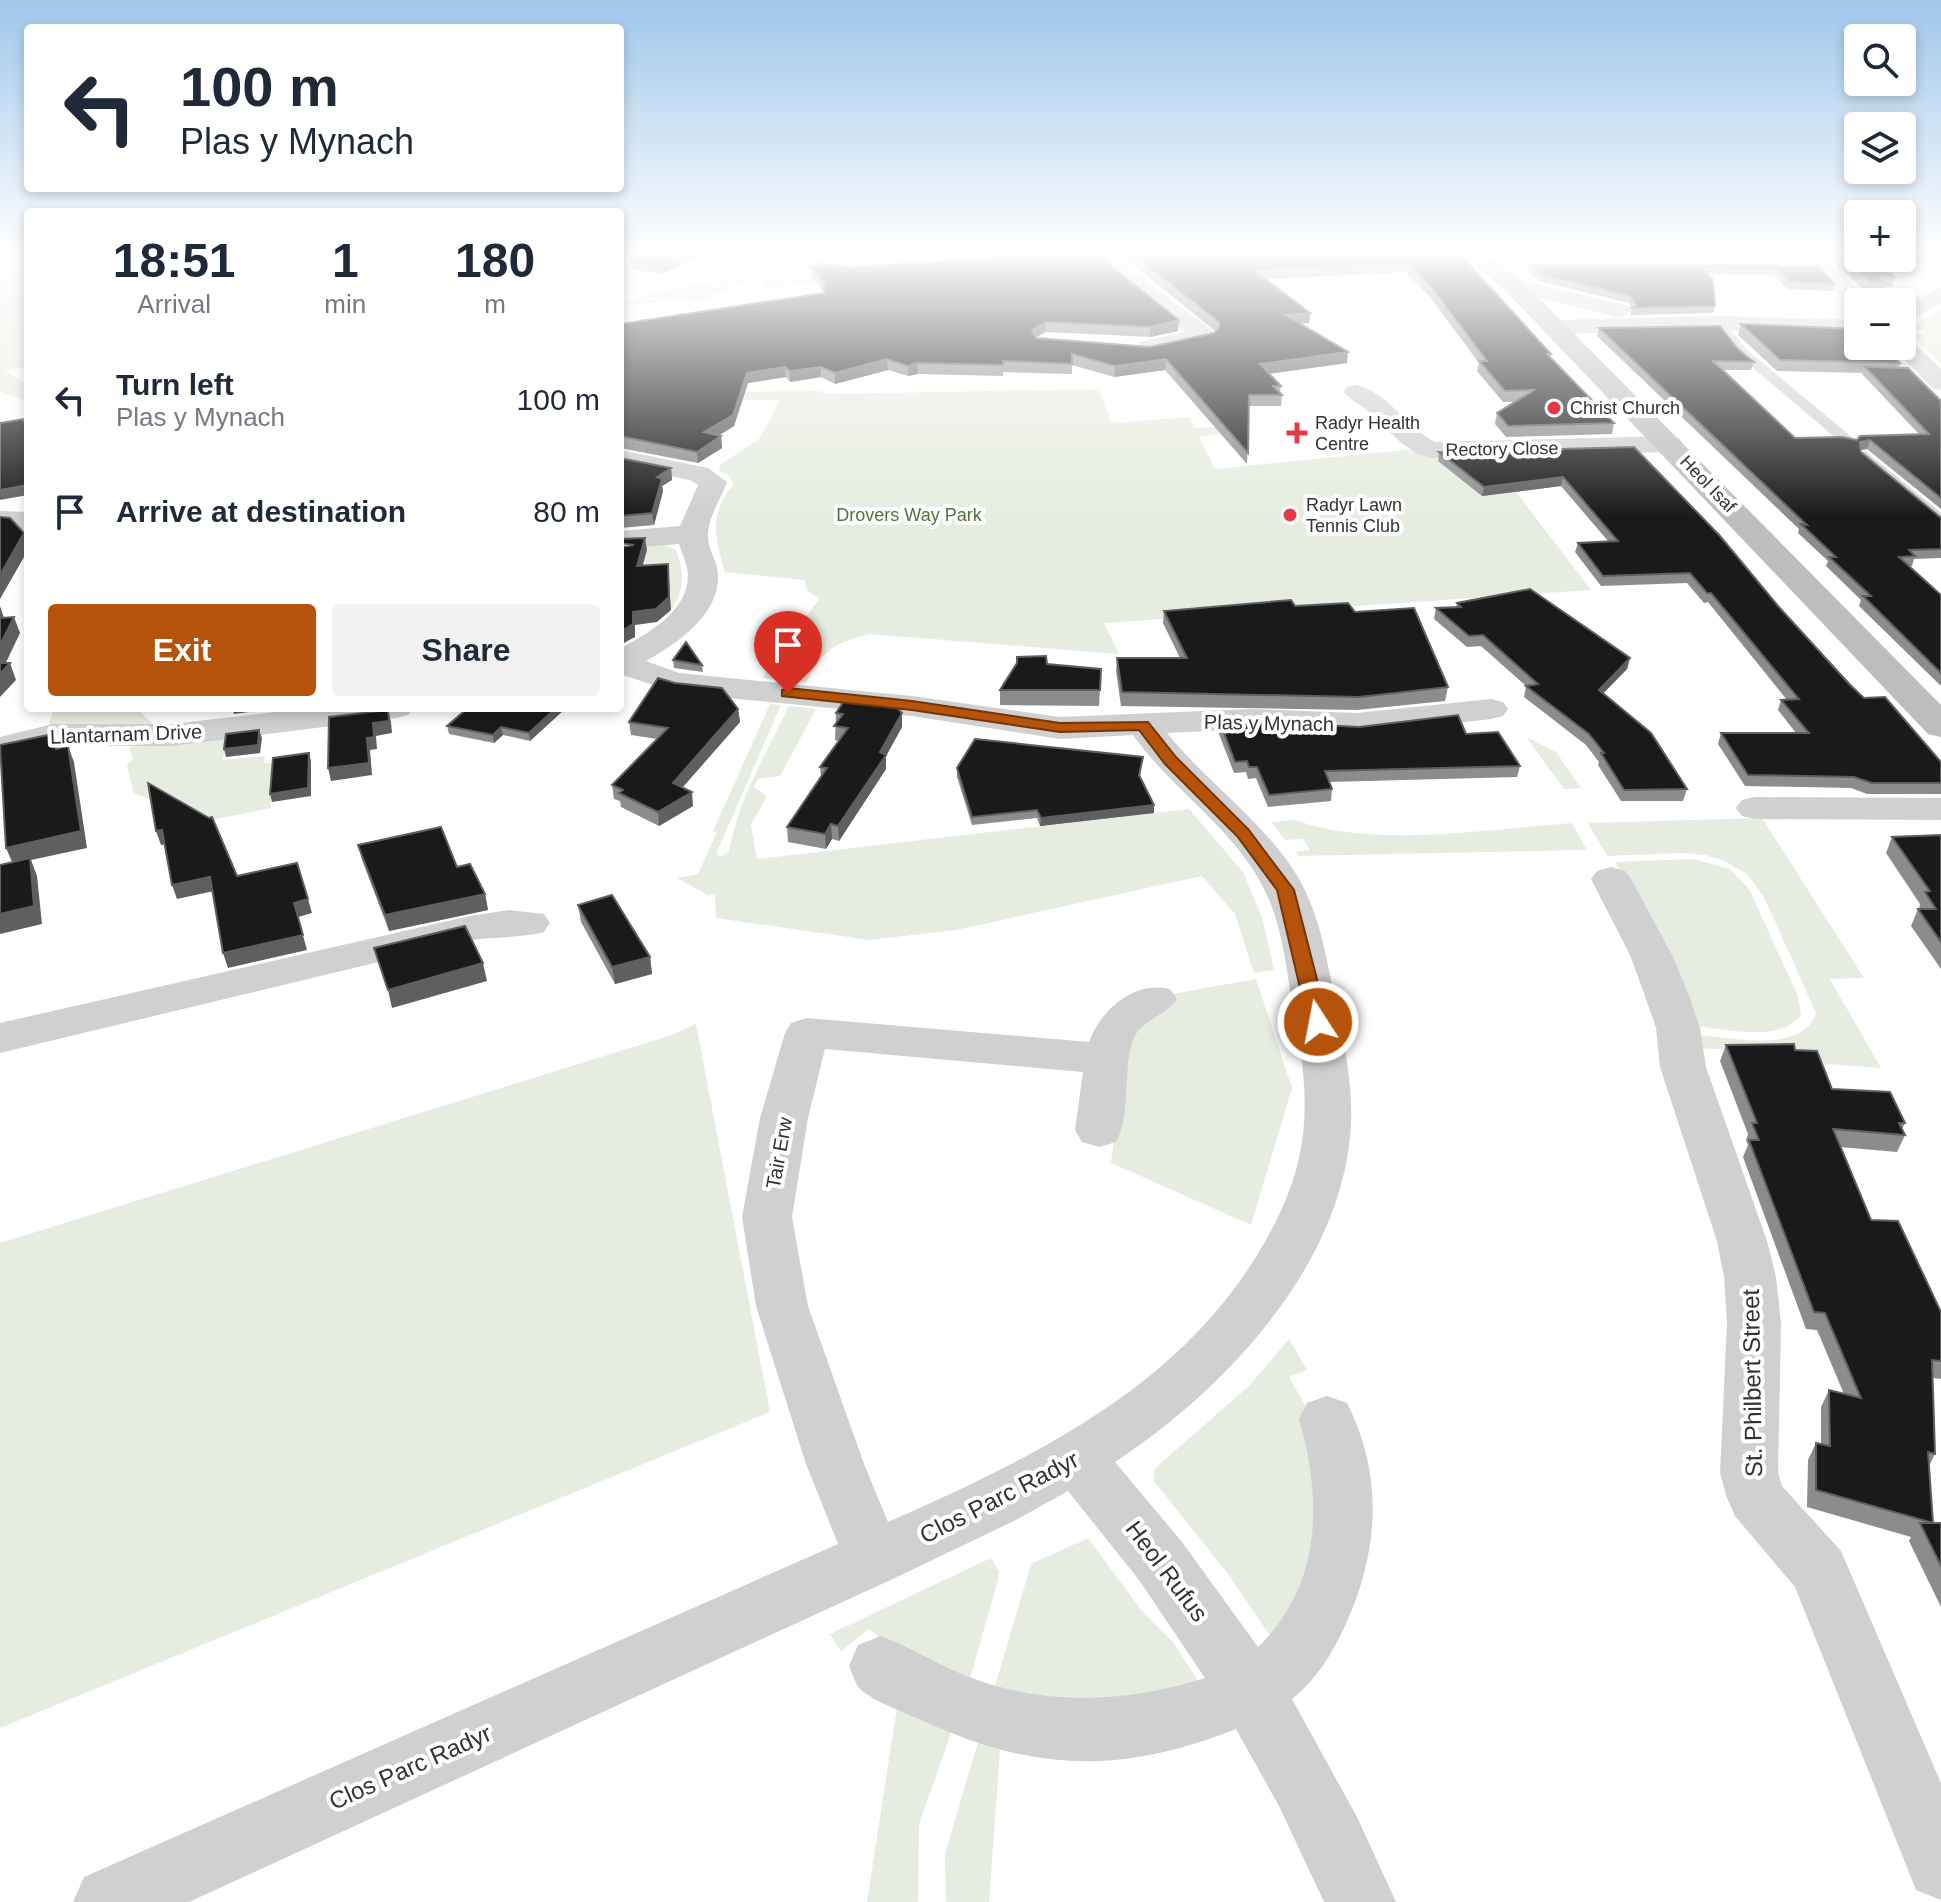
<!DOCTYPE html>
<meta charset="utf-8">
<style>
:root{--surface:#fff;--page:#f2f2f3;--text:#1f2937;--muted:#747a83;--accent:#b45309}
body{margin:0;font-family:Helvetica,sans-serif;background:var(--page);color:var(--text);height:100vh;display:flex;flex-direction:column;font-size:30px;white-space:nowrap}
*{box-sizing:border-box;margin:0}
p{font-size:26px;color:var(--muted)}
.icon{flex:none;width:44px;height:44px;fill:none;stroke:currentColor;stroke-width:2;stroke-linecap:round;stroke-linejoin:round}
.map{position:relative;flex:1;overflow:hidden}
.drawer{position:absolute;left:24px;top:208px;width:600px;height:504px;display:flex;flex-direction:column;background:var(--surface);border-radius:8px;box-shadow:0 4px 12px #0003}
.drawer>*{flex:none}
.top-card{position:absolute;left:24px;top:24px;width:600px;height:168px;border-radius:8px;box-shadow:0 4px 12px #0003;background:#fff;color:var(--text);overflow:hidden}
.buttons{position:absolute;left:1844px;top:24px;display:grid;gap:16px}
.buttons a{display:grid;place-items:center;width:72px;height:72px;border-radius:8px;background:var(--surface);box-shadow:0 4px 12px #0003;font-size:40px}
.pin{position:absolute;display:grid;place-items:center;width:68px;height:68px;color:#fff;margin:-82px -34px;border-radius:50% 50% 50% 0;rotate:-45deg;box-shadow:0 0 8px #0007}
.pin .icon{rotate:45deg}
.me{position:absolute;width:88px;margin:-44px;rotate:349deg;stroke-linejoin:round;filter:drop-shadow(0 0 6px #0008)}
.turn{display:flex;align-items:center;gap:28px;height:168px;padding:0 24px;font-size:36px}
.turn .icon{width:104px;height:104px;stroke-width:2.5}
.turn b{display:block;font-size:56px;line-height:68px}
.eta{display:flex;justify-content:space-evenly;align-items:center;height:136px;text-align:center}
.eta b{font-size:48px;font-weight:700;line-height:56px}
.cta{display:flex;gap:16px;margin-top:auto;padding:16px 24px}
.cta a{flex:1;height:92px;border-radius:8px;background:var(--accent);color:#fff;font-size:32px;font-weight:700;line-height:92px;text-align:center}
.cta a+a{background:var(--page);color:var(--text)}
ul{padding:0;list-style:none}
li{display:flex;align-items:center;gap:24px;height:112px;padding:0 24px}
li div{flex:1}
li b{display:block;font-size:30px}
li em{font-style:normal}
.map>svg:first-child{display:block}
.green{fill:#e6ecdf}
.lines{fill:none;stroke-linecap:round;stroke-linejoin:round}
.lane{fill:#d0d0d0;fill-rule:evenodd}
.street{fill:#d0d0d0;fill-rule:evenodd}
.secondary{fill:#bdbdbd;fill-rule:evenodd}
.wall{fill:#8c8c8c}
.shaded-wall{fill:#5f5f5f}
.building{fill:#1a1a1a;stroke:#5f5f5f;stroke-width:2}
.route{fill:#b45309;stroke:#753606;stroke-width:2}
.poi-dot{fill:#e63946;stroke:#fff;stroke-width:3}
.labels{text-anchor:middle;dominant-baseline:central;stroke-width:8;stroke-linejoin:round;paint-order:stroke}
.far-poi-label{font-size:18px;fill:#333;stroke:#fff;text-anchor:start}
.far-street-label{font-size:18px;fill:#333;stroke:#fff}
.far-park-label{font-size:18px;fill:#56703f;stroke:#fff}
.street-label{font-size:20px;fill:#333;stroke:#fff}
.near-street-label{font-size:24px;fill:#333;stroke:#fff}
</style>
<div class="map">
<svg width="1941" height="1902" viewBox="0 0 1941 1902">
<rect width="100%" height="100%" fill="#fff"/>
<path class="green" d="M0,251H28V367L4,370L28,385V402L0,391Z
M734,251H743L780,267L749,277L703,280L725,266Z
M796,271L828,274L833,278L769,290L766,287V279Z
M749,279L696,303L677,299L620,306V303L702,293L624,301L698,283Z
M1941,308V365L1911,334L1925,335V331L1910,329Z
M1099,389L1111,423L1189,417L1195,428L1236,426L1231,432L1199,437L1215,469L1415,449L1441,460L1493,462L1591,590L1104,623L1119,654L870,634C831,644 826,648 806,683L762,678L820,598L808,592L804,580L725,572C714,535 709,514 734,484L728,475L719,471L720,465L759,439L780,400L620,399V393L820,391L825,394Z
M665,545L676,550C685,575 685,587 671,611L669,565L620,568V549Z
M770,704L781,705L716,854L721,857L729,851C738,800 767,752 789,706L816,709L780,776L758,779L754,787L767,796L751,825L757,859L1189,809L1243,872L1262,917L1274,970L1254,973L1235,914L1202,876L956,930L869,940L716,918L715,894L708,895L677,878L698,874L717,832L713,831Z
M54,708H136L153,724L48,726Z
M219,734L226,741L223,760L265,756L264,763L273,764L271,808L211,820L160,799H148L134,793L127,766L133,758L129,749L138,743Z
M1526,737L1556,752L1581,788L1564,789Z
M1762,818L1864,978L1830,979L1881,1068L1790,1061L1773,1052L1700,1048L1696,1035C1731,1037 1802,1055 1816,1013L1764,897L1747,874L1722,860L1705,855L1681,853L1607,856L1588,823Z
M1295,820C1375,849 1487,829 1572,823L1587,850L1298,856L1295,852L1310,850L1303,839L1285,840L1271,822Z
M1693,859L1730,869L1749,889L1798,996L1801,1015C1780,1044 1724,1028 1693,1026L1657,936L1615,862Z
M1256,979L1292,1088L1251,1225L1111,1163L1127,1024L1172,994Z
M696,1024L770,1412L0,1728V1243L672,1035Z
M1289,1339L1307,1370L1289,1377L1306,1407L1327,1532L1275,1643L1228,1574L1154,1481V1470L1161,1463L1249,1386Z
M1088,1538L1141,1610L1173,1642L1206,1693L1183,1701L992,1696L1031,1564Z
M991,1558L999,1572L998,1580L967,1689L900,1655L869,1629L841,1651L830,1634Z
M898,1701L955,1722L919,1824L918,1902H867Z
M981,1732L1001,1736L989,1902H946L945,1854Z"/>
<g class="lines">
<path class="lane" d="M1492,264H1807L1812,267L1807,270L1488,269L1487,267Z
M1715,320H1723L1746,349L1854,439V445H1844L1738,355L1713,323Z
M1865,451L1941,513V526L1860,458V452Z"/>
<path class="street" d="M751,251H783L806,258L873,262L883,268C868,286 777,262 754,255Z
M1112,251L1169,299L1212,330L1216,335L1212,340L1148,354L1140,352L1136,347L1140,342L1185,332L1153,309L1095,258L1031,262L1021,256L1026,251Z
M1797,251H1819L1872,302H1858V308L1853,307Z
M1512,278L1628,306L1631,311L1620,318L1504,289L1501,284L1504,279Z
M1941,287V303L1902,325V308Z
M1719,316L1858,320V334L1719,330L1555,334L1547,332L1544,327L1547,322L1555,320Z
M1902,337L1910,339L1941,369V390L1932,388L1894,349L1892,346H1902Z
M1356,385C1390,393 1405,427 1435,442L1670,436L1679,438L1683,444L1679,450L1670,452L1431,458C1403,451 1390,430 1369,412C1361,404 1350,401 1344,392L1347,387Z
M620,450L708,468L727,482C721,499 709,515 708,534C707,549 718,561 718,575C719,616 677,643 646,661L679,673L912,696L1060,717L1251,709L1357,713L1491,699L1503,702L1508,709L1503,716L1491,719L1357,735L1251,729L1167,733C1208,784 1264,821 1298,877C1320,915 1326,957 1335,999C1344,1044 1355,1090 1350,1137C1337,1271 1222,1392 1115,1462L1182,1542L1258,1647C1323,1584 1322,1499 1299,1419L1307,1403L1327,1396L1347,1403C1384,1476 1379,1552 1345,1626C1332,1654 1316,1680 1292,1699L1357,1817L1396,1902H1324L1279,1806L1236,1729C1119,1775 1033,1772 919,1719C901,1711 874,1702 859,1688C855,1683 852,1672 849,1666L858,1645L881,1636C910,1647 936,1664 964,1675C1043,1707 1126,1703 1205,1678L1139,1580L1068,1491L1016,1520L895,1578L189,1902H73L84,1877L838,1544L806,1464L756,1306L742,1217L760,1118L785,1033L791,1023L807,1018L1089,1042C1100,1010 1135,980 1170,989L1177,999C1167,1014 1149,1018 1138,1031C1120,1054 1133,1113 1116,1142L1099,1147L1082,1142L1075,1130L1083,1072L825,1049L808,1118L792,1217L808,1306L864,1464L888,1522C1026,1461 1169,1393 1252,1263C1277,1224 1298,1181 1303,1134C1308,1092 1301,1050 1293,1008C1286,969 1283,927 1265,891C1237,831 1172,790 1133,735L1060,739L912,716L677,693L620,674V649C648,633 688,612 688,575C688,565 682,554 679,544L620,549V531L680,526L698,485L690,480L620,466Z
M0,511L28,512V530L0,529Z
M309,708H413L408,715L396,718L172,746H53L0,759V737L53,724H172Z
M1755,797L1941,798V820L1755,819L1742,816L1736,808L1742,800Z
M1611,867L1625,871L1631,879L1672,955L1688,993L1700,1028L1706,1067L1767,1241L1776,1277L1781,1323L1778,1473L1782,1486L1841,1551L1941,1783V1900L1916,1890L1795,1587L1735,1516L1727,1498L1720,1473L1727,1323L1724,1277L1717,1241L1660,1067L1656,1028L1644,993L1630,955L1591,879L1597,871Z
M509,910L544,914L550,923L544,932C520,938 494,937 470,940L0,1053V1023L470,916Z"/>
<path class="secondary" d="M1457,251H1482L1520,279L1941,705V737L1928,734L1504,289Z"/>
</g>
<path class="wall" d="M626,251H697L698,256L663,274L634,270Z
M794,251H966L853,259L808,255Z
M1116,251H1457L1551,354V358L1614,423L1612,434L1506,437L1495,424L1497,413L1515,402H1503L1477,371L1479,363L1430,297L1405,272L1266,279L1310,313L1309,323H1300L1347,363L1269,374L1281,386L1280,393L1282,395L1281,406H1249L1247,464L1165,370L1114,377L1072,365V374L1003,372V376L918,374L908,376L888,370L835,384L821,377L790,382L786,377L748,383L734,426L718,436H721L722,448L698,463L620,448V324L824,293L811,276V266L817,267V264L1178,331L1150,337L1045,332L1036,338L1150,347L1214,333L1215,331Z
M1507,251H1805V252L1803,261H1517Z
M1822,251H1858L1895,277L1892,287H1884L1882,292H1866Z
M1902,251H1936V253L1933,263L1887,258H1902Z
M1531,265L1817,266L1835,284L1833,291L1787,289L1774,275L1708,274L1715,306L1713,313L1630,315L1632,308L1629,303L1539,281L1529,272Z
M1741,324L1900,363L1899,368L1941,401V509L1867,449L1861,450V452L1941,518V558L1914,559L1912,566H1909L1941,595V686L1859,606L1861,600L1826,566L1828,561L1798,533L1799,529L1597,336L1599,328L1738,349L1754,362L1751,370H1721L1795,438L1857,440L1919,434L1862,374L1863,373L1777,371L1738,335Z
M1525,450L1778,606L1864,698L1941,762V794H1867L1851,788L1745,786L1718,744L1721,733H1796L1778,710L1781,700H1787L1708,602L1704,603L1687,583L1601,586L1575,552L1578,543L1608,541L1561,486L1482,496L1438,461L1439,452L1524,454Z
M620,458L671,468L672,480L662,486L663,491L654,525L620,528Z
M1457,603L1630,658L1627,669L1603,693L1687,789L1683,801H1621L1598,765L1599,762L1586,745L1524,697L1526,686L1481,646L1467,647L1434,619L1436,608L1456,607Z
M1295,606L1355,612L1448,687L1445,701L1357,710L1121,706L1116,671L1117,658H1180L1163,623L1164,611Z
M673,660L702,665L703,672L674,668Z
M1101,669L1099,706L1000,705V690Z
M468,708H566L530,741L503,735L494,743L449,734L447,726Z
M738,709L740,722L682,788L693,806L659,826L621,807L620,801L614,799L612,785L657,739L631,735L629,722Z
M836,713H902V727L886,756V769L839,841L832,839L826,849L788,842L787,827L821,777L820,767L839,741L835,740Z
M1220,722L1466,734L1520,766L1517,777L1329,782L1332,789L1331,801L1268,807L1256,778L1248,779L1246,772L1234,773L1219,734Z
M1143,757L1140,777L1154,805V813L1040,826L1037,818L972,825L957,777V768Z
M1941,835V969L1911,926L1918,909H1919L1920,904L1886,853L1892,837Z
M358,845L457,867L485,894L488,910L389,931L362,860Z
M578,905L650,957L652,974L615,984L581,922Z
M1726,1045L1795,1050L1832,1089L1905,1123L1902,1129L1905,1135L1897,1152L1840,1147L1871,1220L1941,1312V1379L1933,1378L1935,1454L1929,1466L1933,1523H1941V1607L1909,1541L1911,1537L1807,1507L1808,1460L1816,1443L1821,1444V1407L1829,1390L1844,1394L1817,1330L1806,1329L1743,1157L1748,1145L1746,1140L1748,1134L1720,1061Z"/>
<path class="shaded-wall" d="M693,251H697L698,256L663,274L662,267Z
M853,251H966L853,259Z
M1310,313L1309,323L1285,325L1286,315Z
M1179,320L1178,331L1150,337V327Z
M1046,322L1045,332L1032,340V330Z
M1348,352L1347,363L1258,375L1260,364Z
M887,359L888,370L835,384V373Z
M1166,359L1165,370L1114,377L1115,366Z
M917,363L918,374L908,376V366Z
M785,367L786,377L748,383L734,426L705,444L704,432L747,373Z
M821,367V377L790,382V371Z
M721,436L722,448L698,463L697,452Z
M1870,440L1867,449L1858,450L1860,442Z
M671,468L672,480L662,486L663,491L654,525L652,513L657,477Z
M1563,477L1561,486L1482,496L1484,487Z
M28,485V495L0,500V490Z
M24,533L28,544V550L0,599V575Z
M645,538L647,550L639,579L637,566Z
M668,564L671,610L657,622L635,625V637L620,645V632Z
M0,606L4,618L0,625Z
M14,617L20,633L1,673L10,663L16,680L0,697V645Z
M1630,658L1627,669L1596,701L1599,690Z
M232,708H264V710L234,714Z
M556,708H566L530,741L529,733Z
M738,709L740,722L674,797L673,783Z
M388,710L391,722L392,733L376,736L377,749L370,750L372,775L331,781L328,768L367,738L373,723Z
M902,713V727L886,756V769L839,841L838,826Z
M501,727L503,735L494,743L493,735Z
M259,730L262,738L260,753L226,757L224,749Z
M68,746L74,762L87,848L31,860L37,876L42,924L0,934V914L13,864L6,848Z
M309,753L311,761V796L272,802L270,794Z
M692,792L693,806L659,826L658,812Z
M1154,805V813L1040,826L1041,818Z
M831,824L832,839L826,849L825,834Z
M162,830L167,844L161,845L156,831Z
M210,877L214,891L177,899L172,885Z
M485,894L488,910L389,931L385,915Z
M308,899L312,913L298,917L307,950L228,968L223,953L294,903Z
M650,957L652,974L615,984L612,967Z
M483,963L487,981L392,1008L388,990Z"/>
<path class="building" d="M629,251H693L662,267L634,263Z
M1128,251H1457L1551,354H1547L1614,423L1508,426L1497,413L1534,390L1505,391L1479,361H1487L1431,287L1407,263L1254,270L1310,313L1286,315L1348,352L1260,364L1281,386H1273L1282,395H1249L1248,453L1166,359L1115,366L1072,354V364L1003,361V365L917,363L908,366L887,359L835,373L821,367L790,371L785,367L747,373L733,415L704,432L721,436L697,452L620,436V324L824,293V283L811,266L821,268L817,264L853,267L1094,252L1179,320L1150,327L1046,322L1032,330L1036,338L1150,347L1214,333L1219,327V322Z
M1519,251H1805V252H1519Z
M1835,251H1858V258H1872L1895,277H1880L1886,283L1869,282Z
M1916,251H1936V253Z
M1531,265L1817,266L1835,284L1789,282L1776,269L1703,267L1713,280L1715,306L1632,308L1636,305L1630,296L1541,275Z
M1741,324L1858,329V346H1886L1900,363L1780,360Z
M1720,326L1738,349L1754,362L1713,361L1795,438L1842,437L1857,440L1860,436L1929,434L1865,367L1908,368L1941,401V498L1870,440L1860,442L1861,452L1941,518V549L1909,550L1915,556L1899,557L1941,595V673L1863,596H1871L1829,557H1836L1801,524L1807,525L1599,328Z
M23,419L28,430V485L0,490V423Z
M1634,447L1720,536L1778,606L1849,684L1864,698L1885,697L1941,762V783H1872L1854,777L1748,775L1721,733H1809L1781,700L1799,699L1711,593H1707L1690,573L1603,576L1578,543L1618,541L1563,477L1484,487L1439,452L1529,454L1525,450Z
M620,458L671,468L657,477L662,479L652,513L620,516Z
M0,517L10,518L24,533L0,575Z
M645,538L637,566L668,564L669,597L656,609L633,612V624L620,632V547L634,545L620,543V539Z
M1530,589L1630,658L1599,690L1651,733L1687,789L1624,790L1601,753H1604L1589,734L1526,686L1538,684L1483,635L1469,636L1436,608L1461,607L1457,603Z
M1291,600L1295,606L1348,603L1355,612L1414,608L1448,687L1359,697L1122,692L1117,658H1187L1164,611Z
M14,617L0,645V618Z
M686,642L702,665L673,660Z
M1046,656L1047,664L1101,669L1100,690H1000L1017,663V657Z
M0,663H10L0,674Z
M658,678L675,683L722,688L738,709L673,783L692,792L658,812L619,793L623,790L612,785L668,728L629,722Z
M846,698L892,703L902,713L880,752L886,755L838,826L831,824L825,834L787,827L827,768L820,767L848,728L834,726L843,714L836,713Z
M468,708H556L529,733L501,727L493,735L447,726Z
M388,710L389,721L373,723L374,737L367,738L369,763L328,768L329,717Z
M1458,715L1466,734L1498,732L1520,766L1325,771L1332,789L1269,795L1257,767H1249L1247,761L1235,762L1220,722L1252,721L1359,727Z
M259,730L258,745L224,749L226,734Z
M53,734L56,749L68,746L81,831L6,848L0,745Z
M975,739L1143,757L1139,775L1154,805L1041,818L1037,810L972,817L957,768Z
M309,753L308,788L270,794L273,758Z
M148,783L209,818L212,817L237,876L297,863L308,899L294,903L303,935L223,953L210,877L172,885L162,830L156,831Z
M441,827L457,867L470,864L485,894L385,915L358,845Z
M1941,835V942L1918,909H1936L1925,892L1930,891L1892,837Z
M30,858L34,906L0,914V865Z
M612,895L650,957L612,967L578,905Z
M465,926L483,963L388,990L374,948Z
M1794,1044L1795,1050L1817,1051L1832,1089L1890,1092L1905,1123H1899L1905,1135L1833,1129L1871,1220L1898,1221L1941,1312V1361L1932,1360L1935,1454L1928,1452L1933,1523L1816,1490V1443L1830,1446L1829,1390L1861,1398L1825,1313L1814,1312L1749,1140H1759L1752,1123H1757L1726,1045Z
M1920,1523H1941V1566Z"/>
<linearGradient id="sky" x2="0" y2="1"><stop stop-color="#9ec6ea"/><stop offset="0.49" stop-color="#fff"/><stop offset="1" stop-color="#fff" stop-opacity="0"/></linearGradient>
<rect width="1941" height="517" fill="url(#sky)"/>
<path class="route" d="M788,688L912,701L1060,723L1148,722L1176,757L1248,829L1294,890L1328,1022L1318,1028L1308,1022L1277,890L1237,836L1165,764L1139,730L1060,732L912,710L782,696V690Z"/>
<g class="poi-dot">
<circle cx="1554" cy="408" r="8"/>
<path d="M1293 421h8v8h8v8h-8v8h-8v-8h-8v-8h8z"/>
<circle cx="1290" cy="515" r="8"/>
</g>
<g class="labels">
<g class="far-poi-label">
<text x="1570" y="408">Christ Church</text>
<text x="1315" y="423">Radyr Health<tspan x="1315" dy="21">Centre</tspan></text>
<text x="1306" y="505">Radyr Lawn<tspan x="1306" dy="21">Tennis Club</tspan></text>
</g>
<g class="far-street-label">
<text transform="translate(1502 449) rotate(-1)">Rectory Close</text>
<text transform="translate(1708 484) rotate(46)">Heol Isaf</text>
</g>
<g class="far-park-label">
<text x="909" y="515">Drovers Way Park</text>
</g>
<g class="street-label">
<text transform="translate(1269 723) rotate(1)">Plas y Mynach</text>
<text transform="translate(126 734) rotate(-2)">Llantarnam Drive</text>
<text transform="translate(779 1153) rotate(-80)">Tair Erw</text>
</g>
<g class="near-street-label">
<text transform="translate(1752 1383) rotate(-91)">St. Philbert Street</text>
<text transform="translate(999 1497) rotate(-27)">Clos Parc Radyr</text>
<text transform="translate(1167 1571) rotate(53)">Heol Rufus</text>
<text transform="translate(410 1767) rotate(-24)">Clos Parc Radyr</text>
</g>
</g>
</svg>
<div class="buttons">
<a><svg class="icon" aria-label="search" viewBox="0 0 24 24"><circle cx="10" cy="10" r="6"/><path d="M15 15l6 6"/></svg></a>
<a><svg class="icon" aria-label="layers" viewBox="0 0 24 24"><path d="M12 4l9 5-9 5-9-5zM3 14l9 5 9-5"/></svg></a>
<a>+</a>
<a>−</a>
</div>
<div class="pin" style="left:788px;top:693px;background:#d93025"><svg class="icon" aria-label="arrive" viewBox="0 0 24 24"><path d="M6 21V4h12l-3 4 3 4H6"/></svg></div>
<svg class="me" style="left:1318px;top:1022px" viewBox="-20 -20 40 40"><circle r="17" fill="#b45309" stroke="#fff" stroke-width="3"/><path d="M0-11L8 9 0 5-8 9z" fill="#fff"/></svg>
<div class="top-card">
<div class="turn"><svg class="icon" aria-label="left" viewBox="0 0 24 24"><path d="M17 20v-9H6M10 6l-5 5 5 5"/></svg><div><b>100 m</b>Plas y Mynach</div></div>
</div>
<section class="drawer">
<div class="eta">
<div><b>18:51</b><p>Arrival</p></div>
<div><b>1</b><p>min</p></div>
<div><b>180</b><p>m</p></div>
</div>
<ul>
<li><svg class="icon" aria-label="left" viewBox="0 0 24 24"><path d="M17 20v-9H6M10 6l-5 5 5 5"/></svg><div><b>Turn left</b><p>Plas y Mynach</p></div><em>100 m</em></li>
<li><svg class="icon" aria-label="arrive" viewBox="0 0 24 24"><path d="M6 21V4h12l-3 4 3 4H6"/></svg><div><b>Arrive at destination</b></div><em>80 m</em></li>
</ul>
<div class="cta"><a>Exit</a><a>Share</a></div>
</section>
</div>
